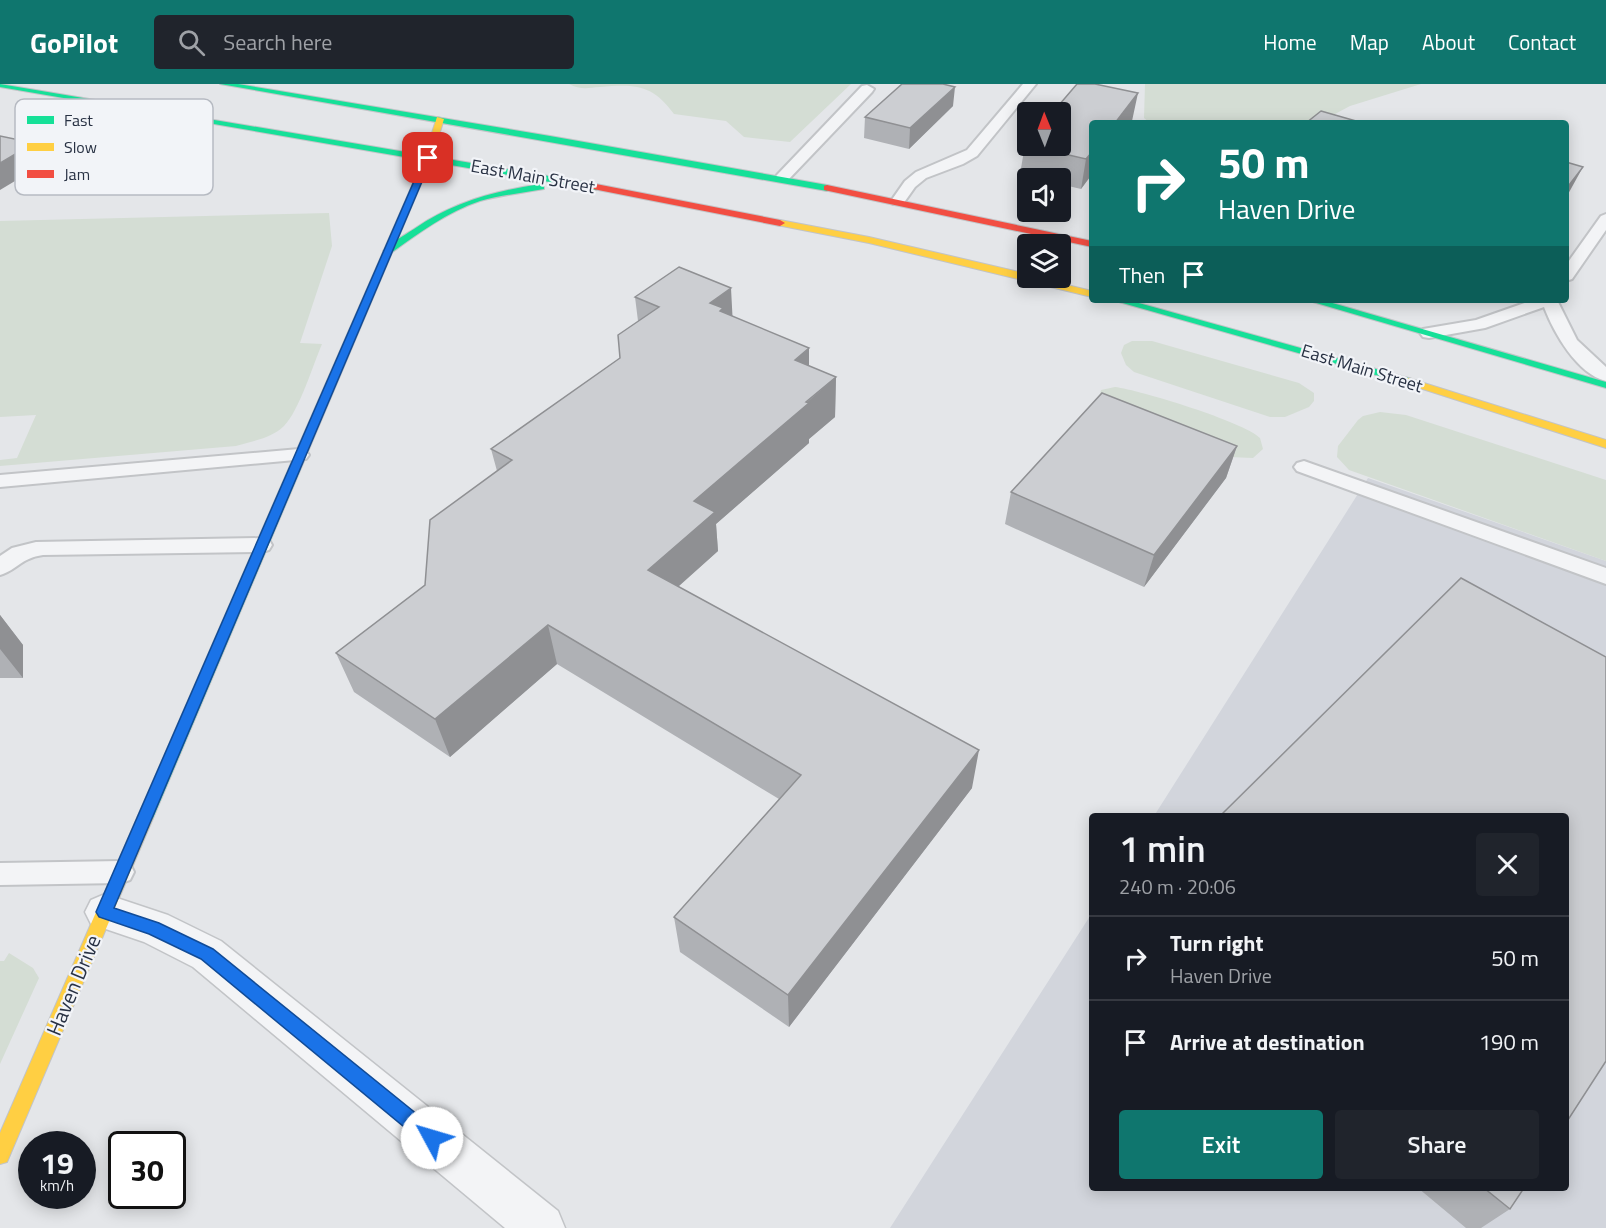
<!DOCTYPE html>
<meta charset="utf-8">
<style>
:root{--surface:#171b24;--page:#20242c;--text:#f1f3f6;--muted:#9ea1a6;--line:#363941;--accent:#0f766e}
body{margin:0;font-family:"Titillium Web",sans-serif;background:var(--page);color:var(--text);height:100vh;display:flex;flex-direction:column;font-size:22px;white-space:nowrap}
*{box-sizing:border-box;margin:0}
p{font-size:20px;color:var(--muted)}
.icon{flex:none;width:33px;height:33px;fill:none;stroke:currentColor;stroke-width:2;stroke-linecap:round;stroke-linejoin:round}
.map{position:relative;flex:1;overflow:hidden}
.details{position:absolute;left:1089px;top:729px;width:480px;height:378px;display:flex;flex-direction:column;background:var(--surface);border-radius:6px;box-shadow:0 3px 15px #0003}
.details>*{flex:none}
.hud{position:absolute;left:1089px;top:36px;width:480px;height:183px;border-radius:6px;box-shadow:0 3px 15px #0003;background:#0f766e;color:#fff;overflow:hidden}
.needle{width:39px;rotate:359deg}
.tools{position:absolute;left:1017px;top:18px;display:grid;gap:12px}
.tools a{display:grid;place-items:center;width:54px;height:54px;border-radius:6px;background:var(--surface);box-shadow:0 3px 15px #0003;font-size:30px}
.speed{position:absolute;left:18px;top:1047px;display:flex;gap:12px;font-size:30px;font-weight:700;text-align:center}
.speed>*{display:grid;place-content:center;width:78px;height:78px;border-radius:50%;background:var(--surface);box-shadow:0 3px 15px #0003;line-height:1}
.speed small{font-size:15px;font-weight:400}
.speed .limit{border:3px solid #111;border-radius:9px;background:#fff;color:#111}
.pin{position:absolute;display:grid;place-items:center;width:51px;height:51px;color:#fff;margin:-26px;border-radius:12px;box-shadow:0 3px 9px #0006}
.me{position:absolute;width:66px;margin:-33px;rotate:309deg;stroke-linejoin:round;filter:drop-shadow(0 0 4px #0008)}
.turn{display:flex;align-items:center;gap:21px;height:126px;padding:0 30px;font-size:27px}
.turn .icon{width:78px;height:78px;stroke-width:2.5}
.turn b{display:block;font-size:42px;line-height:51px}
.then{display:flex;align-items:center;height:57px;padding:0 30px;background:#0003;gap:12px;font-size:22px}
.round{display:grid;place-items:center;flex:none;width:63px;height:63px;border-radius:6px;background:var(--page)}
.summary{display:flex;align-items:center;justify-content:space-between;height:102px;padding:0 30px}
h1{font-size:36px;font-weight:600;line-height:45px}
.button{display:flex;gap:12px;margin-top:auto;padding:12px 30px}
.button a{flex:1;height:69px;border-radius:6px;background:var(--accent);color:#fff;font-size:24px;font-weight:600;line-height:69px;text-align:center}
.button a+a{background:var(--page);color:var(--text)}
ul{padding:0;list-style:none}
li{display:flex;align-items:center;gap:18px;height:84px;padding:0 30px;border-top:2px solid var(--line)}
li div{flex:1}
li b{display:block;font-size:22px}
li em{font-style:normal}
header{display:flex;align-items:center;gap:36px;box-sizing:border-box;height:84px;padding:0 30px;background:var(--accent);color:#fff}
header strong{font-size:28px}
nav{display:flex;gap:33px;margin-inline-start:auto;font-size:21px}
.search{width:420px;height:54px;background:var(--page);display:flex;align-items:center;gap:15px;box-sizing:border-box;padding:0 21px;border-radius:6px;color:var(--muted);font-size:22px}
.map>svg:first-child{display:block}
.built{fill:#d2d5dc}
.green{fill:#d4ddd4}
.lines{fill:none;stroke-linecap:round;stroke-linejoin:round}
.lane-casing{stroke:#c2c4c7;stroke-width:4}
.street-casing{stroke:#c2c4c7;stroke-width:3}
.fast-casing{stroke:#c2c4c7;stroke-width:2}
.slow-casing{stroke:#c2c4c7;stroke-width:2}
.jam-casing{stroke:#c2c4c7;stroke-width:2}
.lane{fill:#f3f4f6;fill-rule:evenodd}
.street{fill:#f3f4f6;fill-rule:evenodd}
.fast{fill:#16e098;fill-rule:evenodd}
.slow{fill:#ffcf43;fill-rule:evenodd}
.jam{fill:#f24e42;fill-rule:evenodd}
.wall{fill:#afb1b5}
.shaded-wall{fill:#8f9093}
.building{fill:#ccced2;stroke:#8f9093;stroke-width:1.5}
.route{fill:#1a73e8;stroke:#114b97;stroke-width:1.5}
.labels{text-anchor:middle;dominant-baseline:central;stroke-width:4.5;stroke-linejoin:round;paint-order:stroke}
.far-street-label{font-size:18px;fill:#293244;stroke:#f2f4f8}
.street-label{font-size:21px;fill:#293244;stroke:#f2f4f8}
.key{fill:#f2f4f8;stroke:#b6bac2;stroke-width:1.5}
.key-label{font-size:16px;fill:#293244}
</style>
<header>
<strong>GoPilot</strong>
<div class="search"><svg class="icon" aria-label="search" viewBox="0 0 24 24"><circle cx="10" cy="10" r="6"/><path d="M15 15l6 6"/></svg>Search here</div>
<nav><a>Home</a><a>Map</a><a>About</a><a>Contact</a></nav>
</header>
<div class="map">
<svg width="1606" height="1144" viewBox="0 0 1606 1144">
<rect width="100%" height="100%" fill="#e4e6e9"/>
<path class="built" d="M1368,394L1606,477V1144H890L1092,829V1104H1566V732H1154Z"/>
<path class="green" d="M569,0H851L790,58L744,53L726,37L674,30C652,0 635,0 600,3C588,4 580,6 569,0Z
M1145,0H1421L1350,22L1318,39H1150L1144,34Z
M329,129L332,162L300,259L322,260C313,281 299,327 284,342C272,354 253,357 236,362L0,382V376L17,374L36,331L0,333V137Z
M1132,257H1152L1299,299L1314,309V317L1309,323L1285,333H1270L1134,288L1126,281L1121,269L1124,261Z
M1115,303C1140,306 1244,338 1260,354L1263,365L1253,374L1229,373L1099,314L1101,306Z
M1380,328L1406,331L1606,396V477L1349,386L1337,373L1338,362L1358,336L1363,332Z
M9,869L33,884L39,894L0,980V877H4Z"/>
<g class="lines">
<g class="lane-casing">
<path id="lane" d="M1023,0H1036L977,72L963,80L926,94L915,103L903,120H893L891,117L905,97L916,88L967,66Z
M867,1L874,5L872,8L787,97H777L775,94L777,91L862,2Z
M1606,130V146L1572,195L1566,197V181L1601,132Z
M1533,216H1557L1577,256L1606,283V297C1577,290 1554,249 1544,223L1485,244L1429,254L1423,253L1420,249L1423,245L1476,236Z
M299,365L306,367L309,371L306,375L0,403V391Z
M1304,377L1606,484V500L1297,387L1294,383L1297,379Z
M262,454L269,456L272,461L269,466L262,468L43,471C21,474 17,486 0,491V472L12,464L36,458Z
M121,777L130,780L134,788L130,796L121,799L0,801V779Z"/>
</g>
<g class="street-casing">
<path id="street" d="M105,810L168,831L221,857L558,1127L565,1144H505L193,883L144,858L91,840L85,828L91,816Z"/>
</g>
<g class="fast-casing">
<path id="fast" d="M0,0L596,100L600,103L596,106L0,3Z
M220,0H238L550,52L827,101L831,104L827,107Z
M541,100L544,101V105C523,109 501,111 480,117C447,128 419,149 391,169L383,167C392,158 403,152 414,145C453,118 494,107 541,100Z
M1112,216H1128L1412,295L1413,297L1412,299H1404Z
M1306,216H1322L1606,298V304Z
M295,380L301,384L153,734L150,739L145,740L140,739L137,734L289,384Z"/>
</g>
<g class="slow-casing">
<path id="slow" d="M437,33L444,35L432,74L301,384L295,388L291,387L289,384L424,74Z
M780,136L869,153L1028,190V194H1038L1092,207V213L869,159L777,141V137Z
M1408,294L1606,356V364L1404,299L1403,297Z
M145,728L150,729L153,734L7,1078L0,1080V1049L137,734L140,729Z"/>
</g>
<g class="jam-casing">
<path id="jam" d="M596,100L780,136L785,139L780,142L593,105V101Z
M827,101L1092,157V163L824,106V102Z"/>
</g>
<use href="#lane" class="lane"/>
<use href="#street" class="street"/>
<use href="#fast" class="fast"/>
<use href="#slow" class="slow"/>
<use href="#jam" class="jam"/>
</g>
<path class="wall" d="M953,22L909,65L864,54L865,33Z
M1132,37L1081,105L1060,100V94H1038L1020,90L1025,61Z
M635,213L733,232L809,282L836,293L835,333L809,355V359L716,440L718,467L678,503L972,704L789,943L680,868L674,833L779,715L557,580L450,673L354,608L336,569L425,501L497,387L491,365L620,274L638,237Z
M1237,362L1226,394L1144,503L1005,440L1011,408Z
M0,531L23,561V594H0Z
M1418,1104H1524L1510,1125L1481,1144H1466Z"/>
<path class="shaded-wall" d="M955,3L953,22L909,65L910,44Z
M1138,9L1132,37L1131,39H1115Z
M34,59L45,79L0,106V79Z
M1092,68V90L1081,105L1086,75Z
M1583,83L1567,112L1566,114V105Z
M731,204L733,242L710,219Z
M809,264V303L795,276Z
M836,293L835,333L809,355V359L716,440L718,467L653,525L648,486L694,417Z
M1237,362L1226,394L1144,503L1154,471Z
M0,531L23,561V594L0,565Z
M548,541L557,580L450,673L435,635Z
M979,666L972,704L789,943L788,911Z"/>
<path class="building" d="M902,0H943L955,3L910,44L865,33Z
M1077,0H1095L1138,9L1115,39H1092V68L1086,75L1025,61L1028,58V62H1060V28H1053Z
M1321,27L1363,39H1306Z
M0,52L34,59L0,79Z
M1566,78L1583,83L1566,105Z
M679,183L731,204L710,219L723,224L720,227L809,264L795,276L836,293L806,318L809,319L694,417L715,428L648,486L979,666L788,911L674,833L801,691L548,541L435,635L336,569L425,501L430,436L512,376L491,365L620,274L618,251L659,223L635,213Z
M1102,309L1237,362L1154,471L1011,408Z
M1461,494L1606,573V977L1566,1039V732H1220Z
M1484,1104H1524L1510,1125Z"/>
<path class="route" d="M425,72L432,74L114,824L159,839L213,865L439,1048L442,1054L439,1061L432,1064L426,1061L201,875L149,850L99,833L96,828Z"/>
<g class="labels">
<g class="far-street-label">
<text transform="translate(533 92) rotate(10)">East Main Street</text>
<text transform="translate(1362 284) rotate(17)">East Main Street</text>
</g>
<g class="street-label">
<text transform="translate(73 901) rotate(-67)">Haven Drive</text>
</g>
</g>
<rect x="15" y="15" width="198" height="96" rx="9" class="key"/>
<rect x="27" y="32" width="27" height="8" fill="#16e098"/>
<rect x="27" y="59" width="27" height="8" fill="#ffcf43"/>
<rect x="27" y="86" width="27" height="8" fill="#f24e42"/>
<g class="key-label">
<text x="64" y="42">Fast</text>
<text x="64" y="69">Slow</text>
<text x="64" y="96">Jam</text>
</g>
</svg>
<div class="tools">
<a><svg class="needle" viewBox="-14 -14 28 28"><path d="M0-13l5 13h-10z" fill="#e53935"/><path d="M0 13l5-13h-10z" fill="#9ea1a6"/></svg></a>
<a><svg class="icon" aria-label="sound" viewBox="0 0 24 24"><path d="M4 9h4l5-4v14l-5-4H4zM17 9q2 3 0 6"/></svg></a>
<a><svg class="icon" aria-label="layers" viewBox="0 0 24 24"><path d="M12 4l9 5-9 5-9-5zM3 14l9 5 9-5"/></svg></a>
</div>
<div class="speed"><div>19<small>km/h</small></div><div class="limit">30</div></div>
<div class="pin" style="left:428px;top:74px;background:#d93025"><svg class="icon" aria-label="arrive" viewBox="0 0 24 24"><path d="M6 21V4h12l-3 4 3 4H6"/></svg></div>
<svg class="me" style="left:432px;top:1054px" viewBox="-20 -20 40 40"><circle r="19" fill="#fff"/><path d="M0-13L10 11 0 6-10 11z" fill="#1a73e8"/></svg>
<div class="hud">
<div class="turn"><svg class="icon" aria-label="right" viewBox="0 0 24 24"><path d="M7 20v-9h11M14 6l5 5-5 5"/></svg><div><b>50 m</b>Haven Drive</div></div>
<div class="then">Then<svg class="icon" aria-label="arrive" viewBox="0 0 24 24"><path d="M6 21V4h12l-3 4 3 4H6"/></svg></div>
</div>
<section class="details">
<div class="summary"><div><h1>1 min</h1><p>240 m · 20:06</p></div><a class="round"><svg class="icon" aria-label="close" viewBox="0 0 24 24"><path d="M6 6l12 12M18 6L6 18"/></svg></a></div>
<ul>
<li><svg class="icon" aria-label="right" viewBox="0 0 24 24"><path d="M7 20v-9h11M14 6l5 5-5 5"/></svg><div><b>Turn right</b><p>Haven Drive</p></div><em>50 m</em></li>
<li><svg class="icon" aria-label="arrive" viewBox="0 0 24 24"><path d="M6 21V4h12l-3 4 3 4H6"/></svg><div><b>Arrive at destination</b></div><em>190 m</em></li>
</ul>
<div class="button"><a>Exit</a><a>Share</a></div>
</section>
</div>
